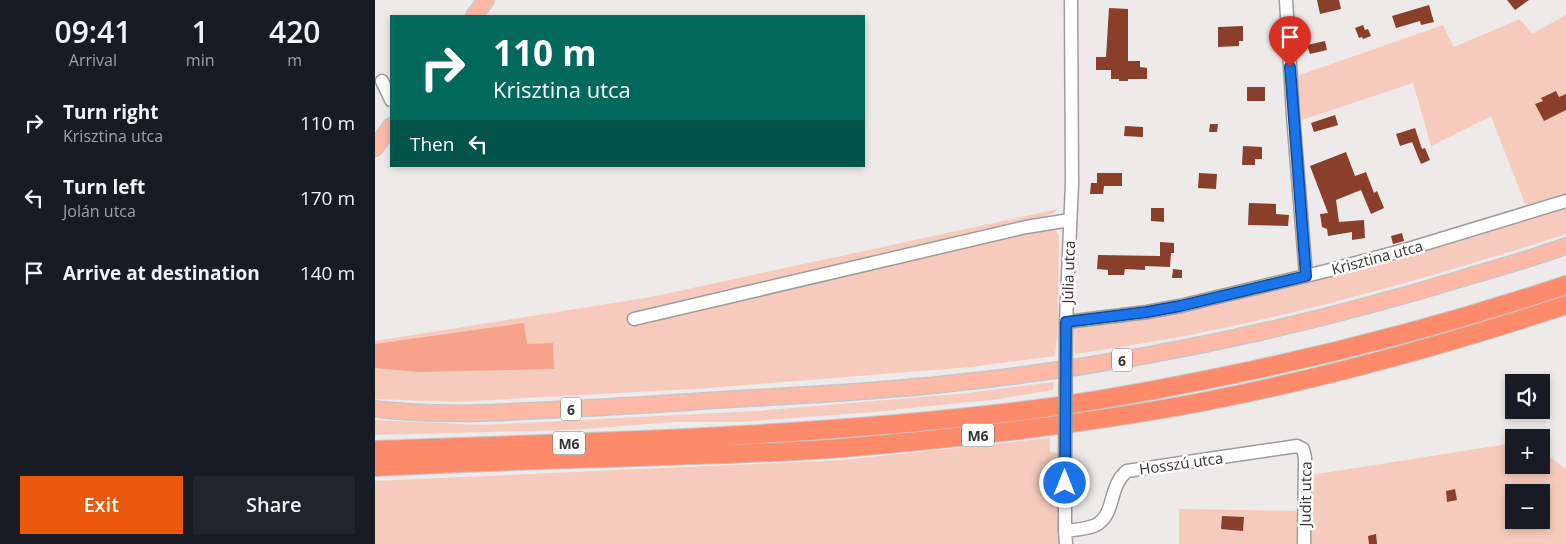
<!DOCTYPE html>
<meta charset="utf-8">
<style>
:root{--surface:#171b24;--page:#20242c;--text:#f1f3f6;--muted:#9ea1a6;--accent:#ea580c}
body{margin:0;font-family:"Open Sans",sans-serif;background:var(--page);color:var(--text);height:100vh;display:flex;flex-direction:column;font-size:19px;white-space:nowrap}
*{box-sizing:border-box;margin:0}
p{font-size:16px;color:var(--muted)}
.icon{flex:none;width:28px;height:28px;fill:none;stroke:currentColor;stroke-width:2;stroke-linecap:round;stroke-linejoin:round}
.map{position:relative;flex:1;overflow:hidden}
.sheet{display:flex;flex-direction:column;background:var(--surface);width:375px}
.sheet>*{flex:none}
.banner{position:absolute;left:15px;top:15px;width:475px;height:152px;border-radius:0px;box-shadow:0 2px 8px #0003;background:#00695c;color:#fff;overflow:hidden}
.tools{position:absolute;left:1130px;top:374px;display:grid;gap:10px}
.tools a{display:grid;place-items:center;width:45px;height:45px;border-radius:0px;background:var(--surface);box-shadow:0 2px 8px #0003;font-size:25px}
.pin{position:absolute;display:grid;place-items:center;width:42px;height:42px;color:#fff;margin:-51px -21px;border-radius:50% 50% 50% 0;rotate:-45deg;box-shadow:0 0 5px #0007}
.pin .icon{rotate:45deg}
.me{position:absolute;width:55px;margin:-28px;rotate:0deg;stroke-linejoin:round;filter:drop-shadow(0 0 4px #0008)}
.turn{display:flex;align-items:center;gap:18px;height:105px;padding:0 20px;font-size:22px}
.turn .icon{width:65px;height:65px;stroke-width:2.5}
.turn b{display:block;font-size:35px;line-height:42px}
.then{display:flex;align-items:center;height:48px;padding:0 20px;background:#0003;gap:10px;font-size:19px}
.eta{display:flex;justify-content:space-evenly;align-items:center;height:85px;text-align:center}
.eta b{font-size:30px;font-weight:600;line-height:35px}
.button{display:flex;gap:10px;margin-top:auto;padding:10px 20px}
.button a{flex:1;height:58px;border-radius:0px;background:var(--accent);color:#fff;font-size:20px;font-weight:600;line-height:58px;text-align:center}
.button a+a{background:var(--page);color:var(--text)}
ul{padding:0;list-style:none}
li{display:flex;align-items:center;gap:15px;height:75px;padding:0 20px}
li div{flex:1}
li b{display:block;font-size:19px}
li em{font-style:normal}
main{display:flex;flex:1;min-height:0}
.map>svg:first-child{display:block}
.green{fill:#f6cbbe;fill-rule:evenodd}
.forest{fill:#f7a28a}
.building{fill:#893f2a}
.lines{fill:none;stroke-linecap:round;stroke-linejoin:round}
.minor-casing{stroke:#9f9c9b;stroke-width:15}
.major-casing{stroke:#c7c6c6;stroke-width:18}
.highway-casing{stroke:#c7c6c6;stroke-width:20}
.minor{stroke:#fff;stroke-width:12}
.major{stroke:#feb9a6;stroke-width:15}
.highway{stroke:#fd8a6a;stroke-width:18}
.minor-bridge-casing{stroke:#9f9c9b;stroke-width:15;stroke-linecap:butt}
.minor-bridge{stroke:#fff;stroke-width:12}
.route-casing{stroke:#114b97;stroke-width:12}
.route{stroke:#1a73e8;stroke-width:9}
.labels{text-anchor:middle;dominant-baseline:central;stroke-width:5;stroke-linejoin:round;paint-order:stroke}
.shield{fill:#fff;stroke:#727171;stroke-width:1}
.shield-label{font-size:14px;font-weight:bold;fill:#363434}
.street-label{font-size:15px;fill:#363434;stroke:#fff}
</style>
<main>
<section class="sheet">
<div class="eta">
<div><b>09:41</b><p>Arrival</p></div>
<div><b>1</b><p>min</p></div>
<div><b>420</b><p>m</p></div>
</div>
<ul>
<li><svg class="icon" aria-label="right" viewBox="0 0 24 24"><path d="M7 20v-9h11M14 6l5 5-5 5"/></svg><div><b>Turn right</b><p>Krisztina utca</p></div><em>110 m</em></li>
<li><svg class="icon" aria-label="left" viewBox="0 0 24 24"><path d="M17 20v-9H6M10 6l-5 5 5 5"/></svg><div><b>Turn left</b><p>Jolán utca</p></div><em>170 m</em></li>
<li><svg class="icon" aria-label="arrive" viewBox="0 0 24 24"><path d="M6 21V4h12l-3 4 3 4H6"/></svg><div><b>Arrive at destination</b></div><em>140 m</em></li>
</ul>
<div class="button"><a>Exit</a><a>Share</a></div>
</section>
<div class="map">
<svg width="1191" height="544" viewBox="0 0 1191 544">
<rect width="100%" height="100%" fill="#edeae9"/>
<path class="green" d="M1191,15V234C1064,275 935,312 804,337C770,343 735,349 700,354L699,324L772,312L1153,212L1116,116L1056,146L1038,83L921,122L919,77L1068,25L1079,47L1145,19L1157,34Z
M683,209L679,213L654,221L680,228L684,236L683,326L680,356L596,367L334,388L81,402L0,399V341L276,297Z
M679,382L678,390L624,399L498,412L364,422H298L196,430L0,435V420L107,425L382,411L593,393Z
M675,438V452L683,453L684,518L688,544H0V481L468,460Z
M1139,443V465H1166V450L1191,469V544H804V509L924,511L923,477ZM1139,492H1166V520H1139Z"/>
<path class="forest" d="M149,323L152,344L178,343L179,369L44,372L0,368V344Z"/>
<path class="building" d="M942,0H964L966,9L945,14Z
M1132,0H1154L1140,10Z
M1054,5L1059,22L1046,25L1045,21L1021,28L1017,16Z
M734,8L753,9V61H765V67L772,68V79H753V81H744V79H736V70H721V57H731Z
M988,25L990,30L993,29L996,36L988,39L987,37L984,38L980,28Z
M868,26V41H864V46L843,47V27Z
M950,41L952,50L935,54L932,45Z
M872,87H890V101H872Z
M1181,91L1184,97L1191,94V110L1169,121L1160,104L1168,101L1166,98Z
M960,115L963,125L939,132L936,123Z
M835,124H843L842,132H834Z
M750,126L768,127V137L749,136Z
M1040,128L1047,149L1050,148L1055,160L1046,164L1037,142L1025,146L1021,134Z
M868,146L887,147V159H880V165H867Z
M971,152L980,176L991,172L999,193L1002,191L1009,208L996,214L986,190L961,200L964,222L989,220L990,238L977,240V232L953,236L952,229L947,227L945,214L953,213L935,166Z
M722,173H747V186H729L728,194H715L716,183H722Z
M824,173L842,174L841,189L823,188Z
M874,203L901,204V214L914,215L913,226L873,225Z
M776,208H789V222L776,221Z
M1027,233L1029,241L1018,244L1016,236Z
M785,242L799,243V253H796L795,267L770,266V270L750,269L749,275H733V270L722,269L723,255L785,256Z
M798,269L807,270V278H797Z
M1080,489L1082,500L1072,502L1071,491Z
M847,516L869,517L868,531L846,529Z
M1001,534L1002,544H994L993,536Z"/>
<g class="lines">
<g class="minor-casing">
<path id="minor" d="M696,0L697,183L691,322L772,312L805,306L951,271L1033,249L1191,201
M911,0L918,115L931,276
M7,81L16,100
M259,319L651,227L695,220
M690,467V531L691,544
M690,531C700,530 712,529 721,525C741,514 733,486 752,471L922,446L928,449L930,458L929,544"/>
</g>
<g class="major-casing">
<path id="major" d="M99,16L111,0
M0,148L16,126
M0,409C59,416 117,413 176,410C226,407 277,405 327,401C408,396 489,393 570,384C747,366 922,329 1092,277C1125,267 1159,258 1191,246"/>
</g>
<g class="highway-casing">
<path id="highway" d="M0,450C218,442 437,437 654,410C726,401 798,387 869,372C978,349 1086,320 1191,285
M0,467C107,461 214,459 321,455C370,453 418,452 467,448C586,438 704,425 822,403C947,379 1070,345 1191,305"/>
</g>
<use href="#minor" class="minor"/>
<use href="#major" class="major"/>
<use href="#highway" class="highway"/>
<g class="minor-bridge-casing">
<path id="minor-bridge" d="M690,467L691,322"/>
</g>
<use href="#minor-bridge" class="minor-bridge"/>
</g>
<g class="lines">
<g class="route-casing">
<path id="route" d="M690,483L691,322L772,312L805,306L931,276L915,67"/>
</g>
<use href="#route" class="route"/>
</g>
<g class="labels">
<g class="shield">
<rect x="737" y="348.5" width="20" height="23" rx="4"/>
<rect x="186" y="397.5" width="20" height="23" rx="4"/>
<rect x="587" y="423.5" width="32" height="23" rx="4"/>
<rect x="178" y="431.5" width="32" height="23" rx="4"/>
</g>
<g class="shield-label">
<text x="747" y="360">6</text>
<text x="196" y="409">6</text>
<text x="603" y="435">M6</text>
<text x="194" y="443">M6</text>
</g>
<g class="street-label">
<text transform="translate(1002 257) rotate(-15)">Krisztina utca</text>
<text transform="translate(693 272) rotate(-88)">Júlia utca</text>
<text transform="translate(806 463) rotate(-8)">Hosszú utca</text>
<text transform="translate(930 494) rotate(-89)">Judit utca</text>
</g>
</g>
</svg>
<div class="tools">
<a><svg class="icon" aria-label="sound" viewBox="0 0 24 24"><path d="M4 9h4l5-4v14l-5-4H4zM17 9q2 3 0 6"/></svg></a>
<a>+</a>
<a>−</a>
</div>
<div class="pin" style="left:915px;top:67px;background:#d93025"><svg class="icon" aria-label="arrive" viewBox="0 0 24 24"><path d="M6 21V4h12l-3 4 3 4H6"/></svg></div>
<svg class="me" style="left:690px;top:483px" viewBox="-20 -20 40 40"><circle r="17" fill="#1a73e8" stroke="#fff" stroke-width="3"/><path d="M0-11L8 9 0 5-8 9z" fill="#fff"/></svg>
<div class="banner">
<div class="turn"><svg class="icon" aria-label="right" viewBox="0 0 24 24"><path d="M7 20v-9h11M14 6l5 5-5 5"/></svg><div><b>110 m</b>Krisztina utca</div></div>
<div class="then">Then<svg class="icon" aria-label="left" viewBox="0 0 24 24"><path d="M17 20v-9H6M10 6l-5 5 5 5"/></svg></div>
</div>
</div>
</main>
